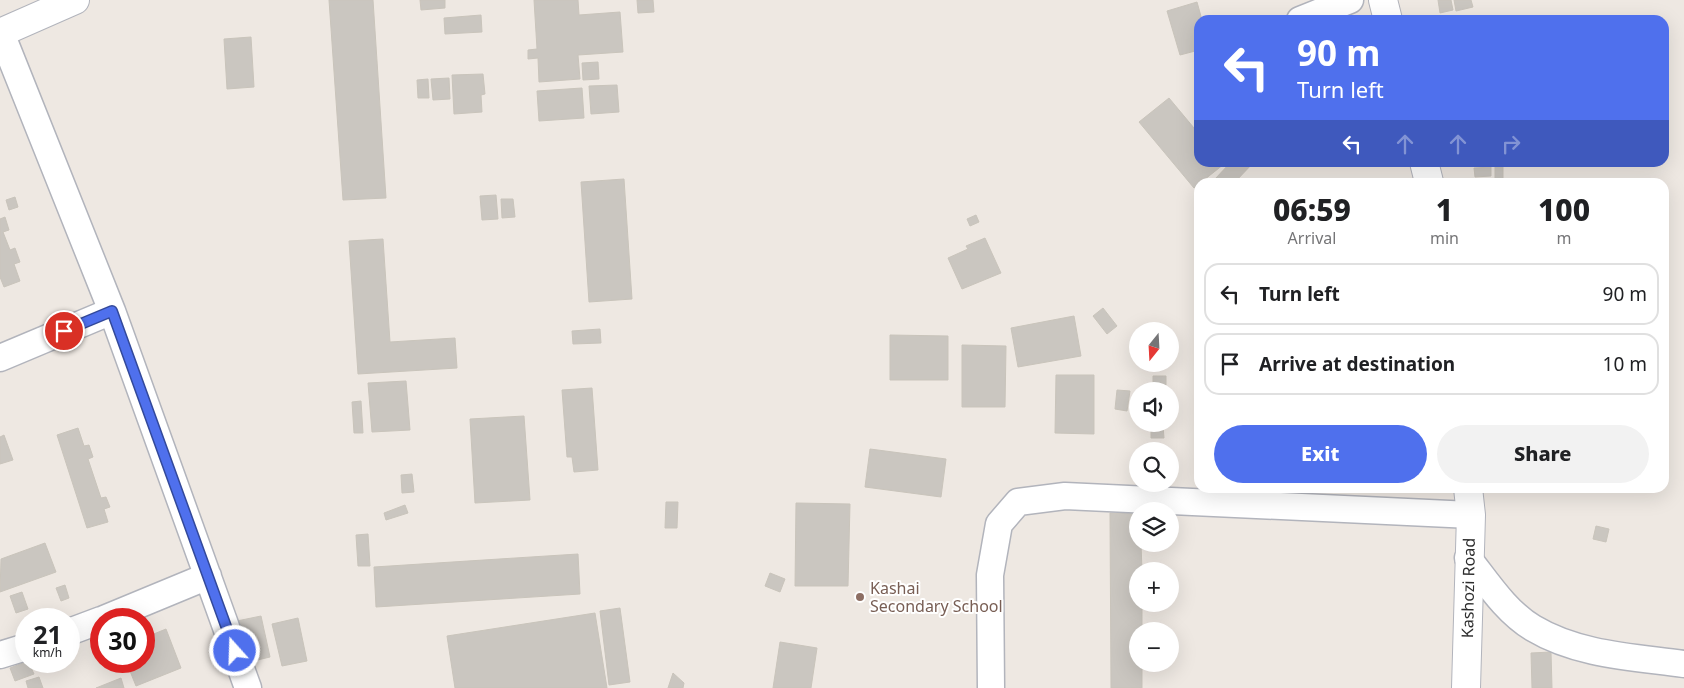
<!DOCTYPE html>
<meta charset="utf-8">
<style>
:root{--surface:#fff;--page:#f2f2f2;--text:#202124;--muted:#757577;--line:#e0e0e0;--accent:#4f70ed}
body{margin:0;font-family:"Noto Sans",sans-serif;background:var(--page);color:var(--text);height:100vh;display:flex;flex-direction:column;font-size:19px;white-space:nowrap}
*{box-sizing:border-box;margin:0}
p{font-size:16px;color:var(--muted)}
.icon{flex:none;width:28px;height:28px;fill:none;stroke:currentColor;stroke-width:2;stroke-linecap:round;stroke-linejoin:round}
.map{position:relative;flex:1;overflow:hidden}
.sheet{position:absolute;left:1194px;top:178px;width:475px;height:315px;display:flex;flex-direction:column;background:var(--surface);border-radius:15px;box-shadow:0 5px 20px #0002}
.sheet>*{flex:none}
.guide{position:absolute;left:1194px;top:15px;width:475px;height:152px;border-radius:15px;box-shadow:0 5px 20px #0002;background:#4f70ed;color:#fff;overflow:hidden}
.needle{width:32px;rotate:198deg}
.controls{position:absolute;left:1129px;top:322px;display:grid;gap:10px}
.controls a{display:grid;place-items:center;width:50px;height:50px;border-radius:50%;background:var(--surface);box-shadow:0 5px 20px #0002;font-size:25px}
.speed{position:absolute;left:15px;top:608px;display:flex;gap:10px;font-size:25px;font-weight:700;text-align:center}
.speed>*{display:grid;place-content:center;width:65px;height:65px;border-radius:50%;background:var(--surface);box-shadow:0 5px 20px #0002;line-height:1}
.speed small{font-size:12px;font-weight:400}
.speed .limit{border:8px solid #d22;background:#fff;color:#111}
.pin{position:absolute;display:grid;place-items:center;width:42px;height:42px;color:#fff;margin:-21px;border:2px solid #fff;border-radius:50%;box-shadow:0 1px 5px #0007}
.me{position:absolute;width:55px;margin:-28px;rotate:340deg;stroke-linejoin:round;filter:drop-shadow(0 0 4px #0008)}
.turn{display:flex;align-items:center;gap:18px;height:105px;padding:0 20px;font-size:22px}
.turn .icon{width:65px;height:65px;stroke-width:2.5}
.turn b{display:block;font-size:35px;line-height:42px}
.lanes{display:flex;align-items:center;height:48px;padding:0 20px;background:#0003;justify-content:center;gap:25px;direction:ltr}
.lanes .off{opacity:.35}
.eta{display:flex;justify-content:space-evenly;align-items:center;height:85px;text-align:center}
.eta b{font-size:30px;font-weight:800;line-height:35px}
.action{display:flex;gap:10px;margin-top:auto;padding:10px 20px}
.action a{flex:1;height:58px;border-radius:30px;background:var(--accent);color:#fff;font-size:20px;font-weight:800;line-height:58px;text-align:center}
.action a+a{background:var(--page);color:var(--text)}
ul{padding:0;list-style:none}
li{display:flex;align-items:center;gap:15px;height:62px;margin:0 10px 8px;padding:0 10px;border:2px solid var(--line);border-radius:15px}
li div{flex:1}
li b{display:block;font-size:19px}
li em{font-style:normal}
.map>svg:first-child{display:block}
.building{fill:#cac6c0;stroke:#c9c4bb}
.lines{fill:none;stroke-linecap:round;stroke-linejoin:round}
.minor-casing{stroke:#b2b4bc;stroke-width:29}
.tertiary-casing{stroke:#b2b4bc;stroke-width:30}
.secondary-casing{stroke:#b2b4bc;stroke-width:30}
.minor{stroke:#fff;stroke-width:26}
.tertiary{stroke:#fff;stroke-width:28}
.secondary{stroke:#fff;stroke-width:28}
.route-casing{stroke:#33499a;stroke-width:12}
.route{stroke:#4f70ed;stroke-width:9}
.education-dot{fill:#8d6e63;stroke:#fff;stroke-width:2}
.labels{text-anchor:middle;dominant-baseline:central;stroke-width:4;stroke-linejoin:round;paint-order:stroke}
.education-label{font-size:16px;fill:#785e54;stroke:#fff;text-anchor:start}
.street-label{font-size:16px;fill:#2e2e2e;stroke:#fff}
</style>
<div class="map">
<svg width="1684" height="688" viewBox="0 0 1684 688">
<rect width="100%" height="100%" fill="#eee8e2"/>
<path class="building" d="M329,0H373L386,198L343,200Z
M420,0H445V8L421,10Z
M534,0H578L579,15L620,12L623,52L578,55L580,79L539,82L538,58L528,59V50L537,49Z
M637,0H653L654,12L638,13Z
M1438,0H1451L1453,10L1440,13Z
M1454,0H1471L1473,7L1456,11Z
M1197,2L1202,20H1199V50L1180,55L1167,11Z
M481,15L482,32L445,34L444,18Z
M251,37L254,87L227,89L224,39Z
M598,62L599,79L583,80L582,63Z
M483,74L485,94L481,95L482,112L454,114L452,75Z
M449,78L450,99L433,100L431,79Z
M428,79L429,98H418L417,80Z
M617,85L619,112L591,114L589,86Z
M582,88L584,118L539,121L537,91Z
M1169,98L1199,134V162L1224,164L1194,188L1139,122Z
M1231,162H1254L1235,182H1219L1215,179Z
M1491,167V176L1475,177L1474,168Z
M1495,167H1503V179H1495Z
M624,179L632,299L589,302L581,182Z
M496,195L498,219L482,220L480,196Z
M15,197L18,207L9,210L6,200Z
M501,199H513L515,217L502,218Z
M976,215L979,222L970,226L967,219Z
M5,217L9,230L3,232L10,250L15,248L20,262L14,264L20,281L4,287L0,277V219Z
M985,238L1001,273L962,289L948,258L968,249L966,246Z
M383,239L390,342L455,338L457,368L358,374L349,241Z
M1103,308L1117,326L1107,334L1093,316Z
M1074,316L1081,356L1018,367L1011,328Z
M600,329L601,343L573,344L572,331Z
M890,335L948,336V380H890Z
M962,345L1006,346L1005,407H962Z
M1056,375H1094V434L1055,433Z
M1153,376H1166V385H1153Z
M406,381L410,430L372,432L368,383Z
M592,388L598,470L574,472L572,457H567L562,390Z
M1117,390L1130,391L1127,411L1115,409Z
M361,401L363,433H354L352,402Z
M524,416L530,500L475,503L470,419Z
M1163,426L1164,438H1151V427Z
M78,428L84,446L89,445L93,457L88,459L101,498L106,497L110,507L104,509L108,522L87,528L57,435Z
M4,435L13,460L0,464V437Z
M870,449L946,459L941,497L865,487Z
M412,474L414,492L402,493L401,475Z
M666,502H678L677,528H665Z
M796,503L850,504L848,586H795Z
M405,505L408,513L386,520L384,513Z
M1110,513L1138,514V544H1141L1142,571H1138V604H1142V631H1138V664H1142V688H1111Z
M1596,526L1609,529L1606,542L1593,539Z
M368,534L370,566H358L356,535Z
M45,543L56,572L0,592L1,559Z
M578,554L580,594L376,607L374,567Z
M770,573L785,579L780,592L765,586Z
M65,585L69,598L61,601L56,588Z
M22,592L28,609L16,613L10,596Z
M620,608L630,682L609,685L600,611Z
M595,613L607,688H455L447,636Z
M261,616L270,657L241,664L232,622Z
M298,618L307,661L282,666L272,624Z
M166,629L181,668L136,686L126,661H144V638Z
M780,642L817,648L811,688H773Z
M1551,652L1552,688H1532L1531,653Z
M28,661L34,674L15,681L10,668Z
M673,673L684,683L683,688H668Z
M39,677L43,688H28L26,681Z
M121,678L124,688H96Z"/>
<g class="lines">
<g class="minor-casing">
<path id="minor" d="M1300,20L1350,0
M1,33L112,311L248,688
M0,358L112,311
M1468,558C1487,582 1506,612 1533,628C1578,655 1633,657 1684,664
M104,619L208,576
M69,632L101,620
M0,655L26,647
M991,688L990,575L999,524L1018,502L1065,496L1471,515"/>
</g>
<g class="tertiary-casing">
<path id="tertiary" d="M0,33L75,0"/>
</g>
<g class="secondary-casing">
<path id="secondary" d="M1383,0L1388,20
M1424,162L1429,182
M1466,688L1471,515L1468,488"/>
</g>
<use href="#minor" class="minor"/>
<use href="#tertiary" class="tertiary"/>
<use href="#secondary" class="secondary"/>
</g>
<g class="lines">
<g class="route-casing">
<path id="route" d="M64,331L112,311L235,651"/>
</g>
<use href="#route" class="route"/>
</g>
<circle class="education-dot" cx="860" cy="597" r="5"/>
<g class="labels">
<g class="education-label">
<text x="870" y="588">Kashai<tspan x="870" dy="18">Secondary School</tspan></text>
</g>
<g class="street-label">
<text transform="translate(1468 588) rotate(-89)">Kashozi Road</text>
</g>
</g>
</svg>
<div class="controls">
<a><svg class="needle" viewBox="-14 -14 28 28"><path d="M0-13l5 13h-10z" fill="#e53935"/><path d="M0 13l5-13h-10z" fill="#757577"/></svg></a>
<a><svg class="icon" aria-label="sound" viewBox="0 0 24 24"><path d="M4 9h4l5-4v14l-5-4H4zM17 9q2 3 0 6"/></svg></a>
<a><svg class="icon" aria-label="search" viewBox="0 0 24 24"><circle cx="10" cy="10" r="6"/><path d="M15 15l6 6"/></svg></a>
<a><svg class="icon" aria-label="layers" viewBox="0 0 24 24"><path d="M12 4l9 5-9 5-9-5zM3 14l9 5 9-5"/></svg></a>
<a>+</a>
<a>−</a>
</div>
<div class="speed"><div>21<small>km/h</small></div><div class="limit">30</div></div>
<div class="pin" style="left:64px;top:331px;background:#d93025"><svg class="icon" aria-label="arrive" viewBox="0 0 24 24"><path d="M6 21V4h12l-3 4 3 4H6"/></svg></div>
<svg class="me" style="left:235px;top:651px" viewBox="-20 -20 40 40"><circle r="17" fill="#4f70ed" stroke="#fff" stroke-width="3"/><path d="M0-11L8 9 0 5-8 9z" fill="#fff"/></svg>
<div class="guide">
<div class="turn"><svg class="icon" aria-label="left" viewBox="0 0 24 24"><path d="M17 20v-9H6M10 6l-5 5 5 5"/></svg><div><b>90 m</b>Turn left</div></div>
<div class="lanes"><svg class="icon" aria-label="left" viewBox="0 0 24 24"><path d="M17 20v-9H6M10 6l-5 5 5 5"/></svg><svg class="icon off" aria-label="ahead" viewBox="0 0 24 24"><path d="M12 20V5M6 11l6-6 6 6"/></svg><svg class="icon off" aria-label="ahead" viewBox="0 0 24 24"><path d="M12 20V5M6 11l6-6 6 6"/></svg><svg class="icon off" aria-label="right" viewBox="0 0 24 24"><path d="M7 20v-9h11M14 6l5 5-5 5"/></svg></div>
</div>
<section class="sheet">
<div class="eta">
<div><b>06:59</b><p>Arrival</p></div>
<div><b>1</b><p>min</p></div>
<div><b>100</b><p>m</p></div>
</div>
<ul>
<li><svg class="icon" aria-label="left" viewBox="0 0 24 24"><path d="M17 20v-9H6M10 6l-5 5 5 5"/></svg><div><b>Turn left</b></div><em>90 m</em></li>
<li><svg class="icon" aria-label="arrive" viewBox="0 0 24 24"><path d="M6 21V4h12l-3 4 3 4H6"/></svg><div><b>Arrive at destination</b></div><em>10 m</em></li>
</ul>
<div class="action"><a>Exit</a><a>Share</a></div>
</section>
</div>
